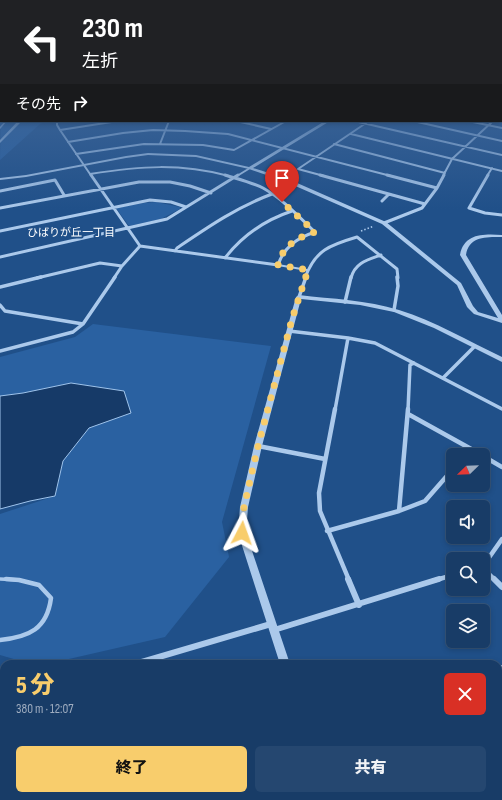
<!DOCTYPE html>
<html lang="ja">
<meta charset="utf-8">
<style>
:root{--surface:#183c67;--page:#254770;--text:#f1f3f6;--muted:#9fadc0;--line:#36567b;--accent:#f8cd6c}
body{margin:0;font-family:"Sofia Sans Condensed","Noto Sans JP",sans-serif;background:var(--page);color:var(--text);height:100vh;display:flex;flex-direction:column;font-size:15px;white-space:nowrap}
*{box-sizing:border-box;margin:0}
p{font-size:13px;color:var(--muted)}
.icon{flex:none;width:22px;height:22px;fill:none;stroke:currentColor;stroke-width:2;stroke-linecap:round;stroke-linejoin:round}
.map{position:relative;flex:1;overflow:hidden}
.details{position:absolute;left:0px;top:660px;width:502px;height:140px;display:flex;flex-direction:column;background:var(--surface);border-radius:12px 12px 0 0;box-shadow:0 2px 6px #0003,0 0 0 1px var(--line)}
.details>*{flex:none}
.banner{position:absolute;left:0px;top:0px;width:502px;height:122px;box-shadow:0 2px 6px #0003,0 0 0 1px var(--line);background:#202124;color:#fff;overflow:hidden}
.needle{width:26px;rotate:247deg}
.controls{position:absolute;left:446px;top:448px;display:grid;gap:8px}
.controls a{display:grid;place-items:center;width:44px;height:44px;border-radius:6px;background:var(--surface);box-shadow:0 2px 6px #0003,0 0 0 1px var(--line);font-size:20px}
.pin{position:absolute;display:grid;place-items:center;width:34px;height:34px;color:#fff;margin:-41px -17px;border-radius:50% 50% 50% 0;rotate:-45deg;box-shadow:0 0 4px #0007}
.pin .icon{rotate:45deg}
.me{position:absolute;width:44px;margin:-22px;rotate:4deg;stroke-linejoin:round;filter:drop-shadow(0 0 3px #0008)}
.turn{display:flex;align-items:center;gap:14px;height:84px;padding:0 16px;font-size:18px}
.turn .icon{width:52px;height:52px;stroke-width:2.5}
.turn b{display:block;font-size:28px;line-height:34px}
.then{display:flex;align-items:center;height:38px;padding:0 16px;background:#0003;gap:8px;font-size:15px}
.round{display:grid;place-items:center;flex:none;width:42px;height:42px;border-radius:6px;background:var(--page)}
.summary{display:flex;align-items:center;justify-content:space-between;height:68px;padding:0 16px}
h1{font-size:24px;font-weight:800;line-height:30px;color:var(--accent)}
.cta{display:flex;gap:8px;margin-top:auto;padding:8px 16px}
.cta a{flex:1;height:46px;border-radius:6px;background:var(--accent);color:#111;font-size:16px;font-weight:800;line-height:46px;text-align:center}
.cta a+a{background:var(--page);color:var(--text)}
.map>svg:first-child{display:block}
.green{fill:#2a61a1}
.water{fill:#163a68;stroke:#9fc4ec}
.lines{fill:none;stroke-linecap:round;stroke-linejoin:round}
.path{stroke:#abc9eb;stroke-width:1.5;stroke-dasharray:1.5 2;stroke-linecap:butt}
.service-far3{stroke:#abc9eb;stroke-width:1.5}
.service-far2{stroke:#abc9eb;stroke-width:2}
.service-far1{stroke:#abc9eb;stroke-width:3.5}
.service{stroke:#abc9eb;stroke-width:4.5}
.minor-far4{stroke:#abc9eb;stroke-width:2}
.minor-far3{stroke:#abc9eb;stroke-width:3}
.minor-far2{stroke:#abc9eb;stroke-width:3.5}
.minor-far1{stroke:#abc9eb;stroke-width:4.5}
.minor{stroke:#abc9eb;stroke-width:6}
.tertiary{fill:#abc9eb;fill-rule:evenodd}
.route{stroke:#f8cd6c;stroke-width:7;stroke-dasharray:0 12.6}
.labels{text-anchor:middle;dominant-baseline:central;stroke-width:4;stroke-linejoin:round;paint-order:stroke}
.far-neighbourhood-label{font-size:11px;fill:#fff;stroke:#205089}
</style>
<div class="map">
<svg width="502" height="800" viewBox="0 0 502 800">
<rect width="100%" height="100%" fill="#205089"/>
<path class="green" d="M1,102V121H47L40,124L0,160Z
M156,202L180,207V209L161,219L129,226L116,208L144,203Z
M93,324L271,346L222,522L229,557L165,637L47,664H31L0,655V514L55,496L63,461L89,428L130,413L124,391L71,383L23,393L0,396V357L75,337Z"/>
<path class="water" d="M71,383L124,391L131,413L89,428L63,461L55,496L30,501L0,509V396L23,393Z"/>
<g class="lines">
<path class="path" d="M361,231L374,226"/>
<path class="service-far3" d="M0,128L6,121"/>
<path class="service-far2" d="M278,265L307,270"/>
<path class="service-far1" d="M0,579L20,580"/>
<path class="service" d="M0,640C29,637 47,629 51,598L39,585L19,580L6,579"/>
<path class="minor-far4" d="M57,121V125L60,130L90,174
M236,121L271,129
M354,121L502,155
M413,121L502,141
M468,121L502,128
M60,130L118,121
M351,134L502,171
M68,142L123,133L153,130L185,131L228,134L391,176
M160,144L169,121
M334,144L445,173
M76,154L144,144L203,145L234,150L286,121
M90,174L92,176
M90,174C141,166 179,163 229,176
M237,176L250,168
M324,176L298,169L369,121
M443,176L452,159L493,121
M487,176L492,168"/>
<path class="minor-far3" d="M91,175L140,246L278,265C284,247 297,238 315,232C299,217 283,199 263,188C251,182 238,179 225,175
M320,175L425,204
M387,175L437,188
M488,175L469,208L485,213L502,215
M0,191L55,180L64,195
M382,201L389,194
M0,208L139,182H170L190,186L211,193
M384,223L422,208L437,188L444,175
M0,231L150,200L171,202L186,207
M175,251L177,248C208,227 237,207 272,194
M0,257L167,219L238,175
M225,258C242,236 265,220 292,211
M37,278L100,263L122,266
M114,278L122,266L140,246
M305,278C315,250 330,245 357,237L397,269L398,278
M351,278C355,263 367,260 381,255"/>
<path class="minor-far2" d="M0,287L41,277
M299,297L306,277
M345,302L351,277
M0,305L5,311L83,324
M394,310L398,286L397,277
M289,331L348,338L375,343L502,409
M0,351L73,332L83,324L115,277
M443,378L474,347
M335,410L348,338
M408,410L410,365L414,363"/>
<path class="minor-far1" d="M335,409L319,493L320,511L349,580
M408,414L482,455
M258,446L325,459
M465,455L471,449
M483,456L502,467
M399,511L425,501L453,469
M327,531L399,511L408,409
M483,562L488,559L502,539
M483,568L495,580
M436,580L453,575"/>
<path class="minor" d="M348,579L359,605
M494,579L502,587
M274,630L439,579
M135,664L271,624
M0,704L4,703
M55,796V800
M451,796L453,800"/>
<path class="tertiary" d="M18,121H22L0,143V140Z
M325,121H330L253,168L288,179L386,222L461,283L473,306L478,312L498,318L460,255C464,233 484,234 502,235V237C486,237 469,236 466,255L502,315V323L474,314L467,307L457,285L382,224L284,181L249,169L196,157L148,155L126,158L26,177L0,180V178L26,175L126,156L148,153L196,155L249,167Z
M299,295C332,299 367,300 399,310C435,321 468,341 502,357V362L434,328L394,312L360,305L301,299L262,446L248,507L246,533L290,664H280L238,533L240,507L254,446L296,297Z
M502,665V675L498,676V666Z
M116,796H138L136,800H114Z
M322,796H334L336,800H324Z"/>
</g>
<linearGradient id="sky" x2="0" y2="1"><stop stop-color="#122c4b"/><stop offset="0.46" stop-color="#3c6497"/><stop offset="1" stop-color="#3c6497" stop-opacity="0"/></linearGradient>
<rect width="502" height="209" fill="url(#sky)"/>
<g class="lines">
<path class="route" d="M242,533L244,507L258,446L292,319L308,270L278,265C282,247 297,237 315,232L282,202"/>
</g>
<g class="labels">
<g class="far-neighbourhood-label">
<text x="71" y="232">ひばりが丘一丁目</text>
</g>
</g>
</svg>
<div class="controls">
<a><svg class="needle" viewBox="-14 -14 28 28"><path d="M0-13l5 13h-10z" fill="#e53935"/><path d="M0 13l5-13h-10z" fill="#9fadc0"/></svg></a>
<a><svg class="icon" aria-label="sound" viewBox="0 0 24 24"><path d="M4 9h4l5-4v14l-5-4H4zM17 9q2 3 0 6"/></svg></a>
<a><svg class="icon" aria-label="search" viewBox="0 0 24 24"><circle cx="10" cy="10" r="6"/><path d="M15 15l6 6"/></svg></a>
<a><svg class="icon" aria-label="layers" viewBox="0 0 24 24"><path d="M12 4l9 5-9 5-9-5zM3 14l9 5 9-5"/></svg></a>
</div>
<div class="pin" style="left:282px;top:202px;background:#d93025"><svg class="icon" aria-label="arrive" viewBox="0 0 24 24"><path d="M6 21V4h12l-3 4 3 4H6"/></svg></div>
<svg class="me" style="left:242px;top:533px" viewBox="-20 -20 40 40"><path d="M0-17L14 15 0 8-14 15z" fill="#f8cd6c" stroke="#fff" stroke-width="4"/></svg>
<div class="banner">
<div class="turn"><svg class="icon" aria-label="left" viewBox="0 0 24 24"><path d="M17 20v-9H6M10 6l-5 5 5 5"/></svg><div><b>230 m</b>左折</div></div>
<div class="then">その先<svg class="icon" aria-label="right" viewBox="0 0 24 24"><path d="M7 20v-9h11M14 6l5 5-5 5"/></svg></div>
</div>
<section class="details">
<div class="summary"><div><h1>5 分</h1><p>380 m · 12:07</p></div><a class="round" style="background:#d93025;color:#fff"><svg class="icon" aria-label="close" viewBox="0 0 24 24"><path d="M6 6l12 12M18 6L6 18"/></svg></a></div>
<div class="cta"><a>終了</a><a>共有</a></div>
</section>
</div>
